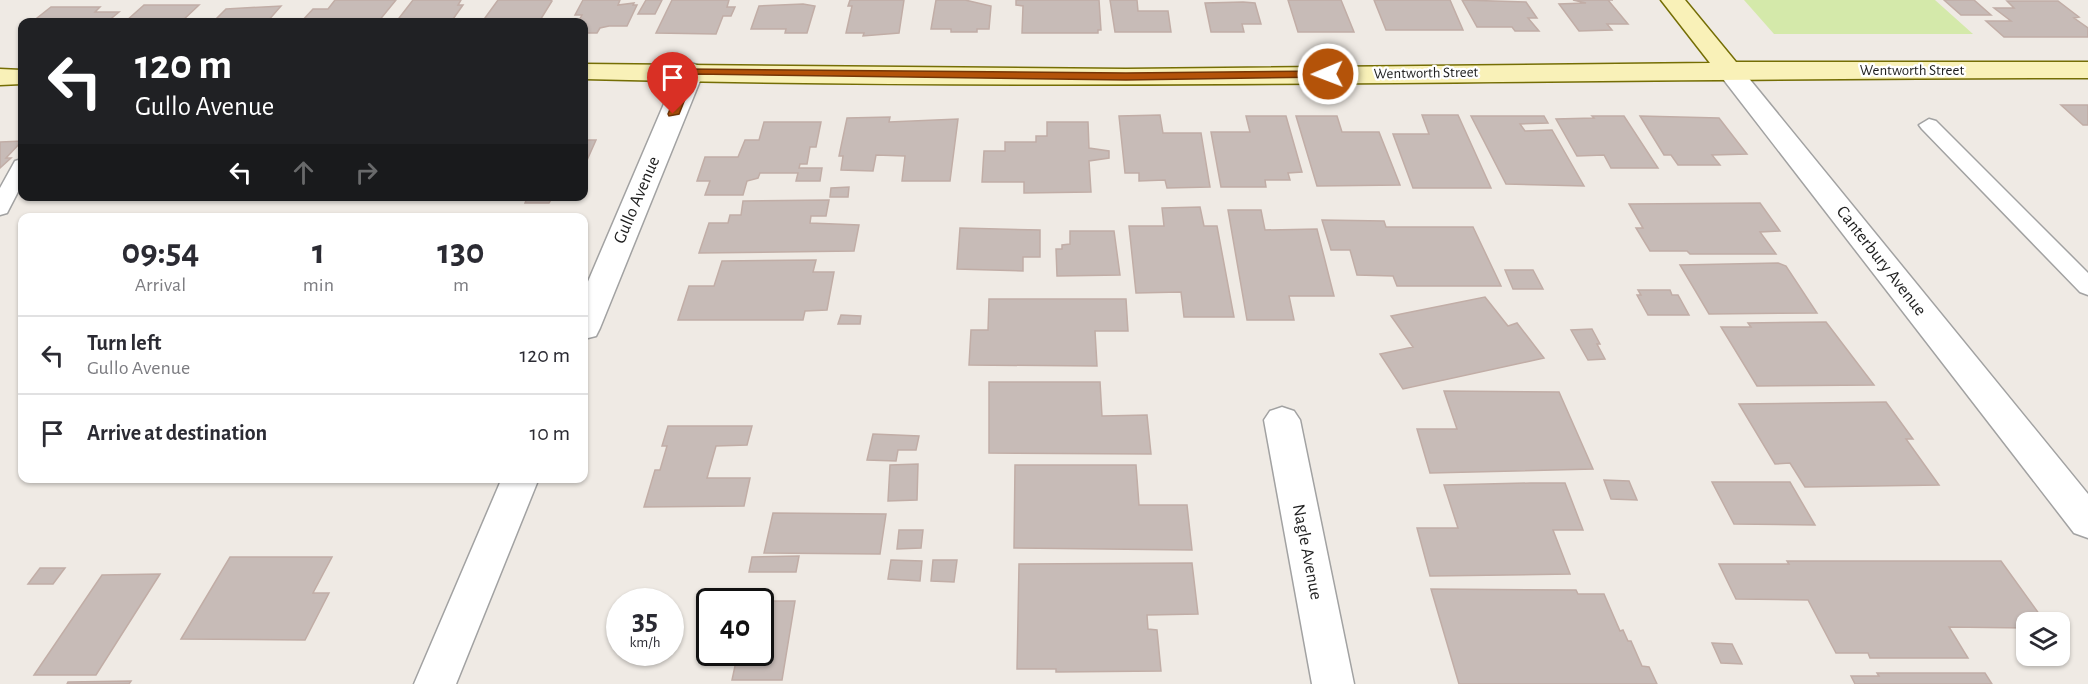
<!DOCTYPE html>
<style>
:root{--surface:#fff;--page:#f7f7f7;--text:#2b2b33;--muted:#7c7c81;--line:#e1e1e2}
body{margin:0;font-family:"Alegreya Sans",sans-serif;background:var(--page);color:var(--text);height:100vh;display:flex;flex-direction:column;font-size:22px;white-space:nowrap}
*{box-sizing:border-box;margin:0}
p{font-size:20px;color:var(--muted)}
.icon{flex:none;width:33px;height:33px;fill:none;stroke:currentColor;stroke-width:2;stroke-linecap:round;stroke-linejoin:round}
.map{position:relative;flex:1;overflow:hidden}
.drawer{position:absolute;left:18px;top:213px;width:570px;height:270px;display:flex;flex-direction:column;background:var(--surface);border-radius:12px;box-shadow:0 2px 4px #0004}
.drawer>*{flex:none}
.banner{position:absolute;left:18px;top:18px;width:570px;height:183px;border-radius:12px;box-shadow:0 2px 4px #0004;background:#202124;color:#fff;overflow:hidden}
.buttons{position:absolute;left:2016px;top:612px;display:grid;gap:12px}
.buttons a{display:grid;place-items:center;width:54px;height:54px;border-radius:12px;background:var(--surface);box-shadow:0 2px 4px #0004;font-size:30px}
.speed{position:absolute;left:606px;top:588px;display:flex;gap:12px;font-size:30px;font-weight:700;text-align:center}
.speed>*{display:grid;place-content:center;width:78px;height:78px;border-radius:50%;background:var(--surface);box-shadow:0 2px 4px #0004;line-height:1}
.speed small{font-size:15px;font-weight:400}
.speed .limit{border:3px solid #111;border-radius:9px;background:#fff;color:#111}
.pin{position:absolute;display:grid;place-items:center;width:51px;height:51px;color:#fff;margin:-62px -26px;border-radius:50% 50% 50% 0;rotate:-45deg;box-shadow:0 0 6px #0007}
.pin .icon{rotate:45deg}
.me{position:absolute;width:66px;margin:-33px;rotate:269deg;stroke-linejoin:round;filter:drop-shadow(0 0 4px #0008)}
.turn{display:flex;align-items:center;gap:21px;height:126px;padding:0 18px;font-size:27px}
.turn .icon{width:78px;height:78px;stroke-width:2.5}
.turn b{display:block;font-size:42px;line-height:51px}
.lanes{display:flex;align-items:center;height:57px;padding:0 18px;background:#0003;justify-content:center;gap:30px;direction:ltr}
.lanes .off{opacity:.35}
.eta{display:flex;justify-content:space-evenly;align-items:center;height:102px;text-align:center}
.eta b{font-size:36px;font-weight:600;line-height:42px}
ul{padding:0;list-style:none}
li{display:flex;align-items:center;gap:18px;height:78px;padding:0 18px;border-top:2px solid var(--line)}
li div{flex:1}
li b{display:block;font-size:22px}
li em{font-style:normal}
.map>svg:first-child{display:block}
.grass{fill:#d4e9aa}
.building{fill:#c7bbb7;stroke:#c1ada6;stroke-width:1.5}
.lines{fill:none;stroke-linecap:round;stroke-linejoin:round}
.lane-casing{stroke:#a2a2a2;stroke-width:3}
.street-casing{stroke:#a2a2a2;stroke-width:3}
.secondary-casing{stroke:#756e05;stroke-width:3}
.lane{fill:#fff;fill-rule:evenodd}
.street{fill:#fff;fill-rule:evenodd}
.secondary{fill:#f9f1b8;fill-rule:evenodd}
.route{fill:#b45309;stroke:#753606;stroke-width:1.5}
.labels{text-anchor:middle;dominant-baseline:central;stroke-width:4.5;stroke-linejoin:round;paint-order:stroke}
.far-street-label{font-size:15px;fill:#1e1e1e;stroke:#fff}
.street-label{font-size:18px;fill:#1e1e1e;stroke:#fff}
</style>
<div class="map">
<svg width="2088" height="684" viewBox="0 0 2088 684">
<rect width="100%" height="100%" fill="#efeae4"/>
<path class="grass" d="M1744,0H1935L1973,34H1774Z"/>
<path class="building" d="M335,0H396L378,22H301L313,9H328Z
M413,0H461L458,5H463L451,22H396Z
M498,0H550L552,1L539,22H482Z
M583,0H620L618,5L634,3L633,5H637L627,26H609L600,28L597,33H584V22H578L582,15H575Z
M646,0H662L655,14H638Z
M672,0H729L727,7H735L731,16H723L716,34L656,33Z
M850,0H904L899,33L863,36L864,33H846L852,6H848Z
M936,0H965L991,6L989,29H977V32H951V29H931Z
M1016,0H1099L1101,30H1098V33H1022L1023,6L1016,5Z
M1110,0H1137L1138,11H1168L1171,32H1115Z
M1288,0H1341L1354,32H1298Z
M1374,0H1450L1463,30H1386Z
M1462,0L1526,2L1537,18H1528L1539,31H1515L1512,27H1477Z
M1573,0H1613H1608L1628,24H1607L1612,30L1579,31L1559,4L1586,3Z
M1944,0H1974L1991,15H1961Z
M2007,1H2058L2079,17L2074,18L2088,28V37H2004L1986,21H2011L1994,8H2014Z
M1243,2L1255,3L1261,24H1242L1244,32H1211L1205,3Z
M803,4L815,6L807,33H785L786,29H751L759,6Z
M144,5H199L181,22H125Z
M281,6L267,22H213L226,9Z
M51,7H100L95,12H119L107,22H32Z
M2061,105H2088V125H2083Z
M1160,115L1163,133H1201L1210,187L1167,188L1165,180L1139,181V173H1125L1119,116Z
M1422,115H1458L1491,188H1413L1393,134H1429Z
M1246,116H1286L1302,172L1288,173L1290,180H1265L1266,187H1221L1211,132H1250Z
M1296,116H1337L1342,132H1379L1400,185L1317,186Z
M1471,116H1544L1548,123L1520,124L1525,131L1552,130L1584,186L1506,184Z
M1592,116H1624L1658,168H1611L1604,155L1577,156L1556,119L1594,118Z
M1640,116L1719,118L1747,154L1712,155L1720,165H1678L1671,155H1664Z
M890,117L889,122L958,119L950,181H902L905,156L876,155L873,171L841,170L843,156H839L847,118Z
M764,122H821L816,147H810L807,164H800L799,168H822L820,181H796L798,173H760L758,178L747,181L743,195H705L710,181H697L705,157H738L745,140H759Z
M1047,122H1088L1089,148L1109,151V158L1089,161L1091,192L1024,193V182H982L984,151H1005V142H1036V136H1047Z
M584,140H596L584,167Z
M22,141L6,158H11L0,168V142Z
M849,187L848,197H830L831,188Z
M528,196H553L549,203H525Z
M829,200L826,216H811L810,223L859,225L854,251L699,253L709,223H728L730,215H741L743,201Z
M1760,203L1780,231L1760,232L1776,254H1690L1687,251H1650L1636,228H1643L1629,204Z
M1200,207L1204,226H1217L1234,317H1184L1181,292L1136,293L1129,226H1164L1162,208Z
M1228,210H1261L1265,230L1317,229L1334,296H1289L1294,320H1247Z
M1322,220L1384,221L1386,227H1473L1501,286H1397L1393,276L1357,275L1350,250H1331Z
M960,228L1040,230V257H1023V271L957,269Z
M1070,231H1114L1120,275L1057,276L1056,249H1062V245L1070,244Z
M816,260L813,272H834L827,310L805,311L803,320H678L689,286H714L722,261Z
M1778,263L1786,266L1817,313L1709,314L1680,265Z
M1505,270H1533L1543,289H1513Z
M1638,290H1670L1672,295H1678L1689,315H1648L1637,295H1641Z
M1485,297L1508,326L1517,323L1544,358L1403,389L1380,354L1413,347L1391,316Z
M989,299H1126L1128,331H1095L1097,366L969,365L971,330H988Z
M841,315L861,316L860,324H838Z
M1826,322L1874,385L1757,386L1721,327H1751L1748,323Z
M1592,329L1600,344H1597L1605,359L1588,360L1571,330Z
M989,382H1100L1102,416L1147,415L1151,454L989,453Z
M1444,391L1559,392L1593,469L1430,473L1417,429H1457Z
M1886,402L1913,439H1906L1939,485L1805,487L1790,463L1775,464L1739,404Z
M668,426H752L747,445L716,446L707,478H750L744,506L644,507L655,470H660L667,446H662Z
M873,434L919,436L916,450H898L896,461L867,460Z
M918,464L917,500L888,501L890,465Z
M1015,465H1136L1139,505H1187L1192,550L1014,548Z
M1604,480L1629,481L1637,500L1611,499Z
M1712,482H1790L1815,525L1734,524Z
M1531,483H1565L1583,530H1553L1570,574L1430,576L1417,528H1458L1444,485Z
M773,513L886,514L880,554L764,553Z
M899,530H923L921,548L897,549Z
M799,556L796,572H749L752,557Z
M230,557H332L313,593H329L305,640L181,639Z
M891,560L922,561L920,581L888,579Z
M933,560H957L954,582L931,581Z
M1787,561H2001L2045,622H2026V628L1949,627L1968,658H1870L1868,653H1836L1808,600L1736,599L1719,564H1789Z
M1192,563L1198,614L1147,615L1148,629L1157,630L1161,671L1056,672V669H1017L1019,564Z
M40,568H65L53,584H28Z
M160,574L96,675H34L102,575Z
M1431,589L1576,590L1578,594H1604L1620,631L1623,630L1628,641H1631L1642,666L1649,667L1657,684H1459Z
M748,601H795L782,680H732L738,652H760V602Z
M1712,643L1732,644L1742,664L1721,663Z
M1877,673H1985L1992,684H1855L1851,676H1879Z
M131,681L129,684H67L68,682Z"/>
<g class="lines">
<g class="lane-casing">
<path id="lane" d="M1929,119L1936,121L2088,273V295L2080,292L1922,129L1919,125Z
M22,159V184L7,213L0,215V188L15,161Z"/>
</g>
<g class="street-casing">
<path id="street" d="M1729,62L1738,65L2088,494V538L2074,533L1720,75L1716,70L1720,65Z
M691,63L700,66L704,71L600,328L596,336L584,339V291L678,71L682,66Z
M1282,407L1294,411L1300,420L1354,684H1312L1264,420L1270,411Z
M502,478H539L456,684H414Z"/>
</g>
<g class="secondary-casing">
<path id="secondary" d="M1661,0H1685L1736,62H2088V78C1587,78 1085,92 584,79V64L1126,69L1710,63Z
M0,69L22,70V84L0,85Z"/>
</g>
<use href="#lane" class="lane"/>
<use href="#street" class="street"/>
<use href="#secondary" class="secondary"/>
</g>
<path class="route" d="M687,69L1126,73L1328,71L1333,74L1328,77L1126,80L695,74L679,114L669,116L668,114Z"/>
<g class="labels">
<g class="far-street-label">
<text x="1912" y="70">Wentworth Street</text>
<text transform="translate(1426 73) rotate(-1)">Wentworth Street</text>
</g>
<g class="street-label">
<text transform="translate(637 200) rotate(-67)">Gullo Avenue</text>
<text transform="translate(1881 261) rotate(52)">Canterbury Avenue</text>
<text transform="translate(1307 552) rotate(79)">Nagle Avenue</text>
</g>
</g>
</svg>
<div class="buttons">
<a><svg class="icon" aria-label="layers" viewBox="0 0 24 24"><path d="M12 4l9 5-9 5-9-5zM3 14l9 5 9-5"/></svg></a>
</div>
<div class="speed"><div>35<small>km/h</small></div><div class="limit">40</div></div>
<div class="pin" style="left:673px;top:114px;background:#d93025"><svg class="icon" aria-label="arrive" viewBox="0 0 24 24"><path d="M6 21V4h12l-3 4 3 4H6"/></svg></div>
<svg class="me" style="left:1328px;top:74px" viewBox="-20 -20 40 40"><circle r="17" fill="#b45309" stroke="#fff" stroke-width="3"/><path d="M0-11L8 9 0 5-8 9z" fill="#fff"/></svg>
<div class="banner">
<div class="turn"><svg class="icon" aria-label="left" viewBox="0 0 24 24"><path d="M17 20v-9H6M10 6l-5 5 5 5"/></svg><div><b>120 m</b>Gullo Avenue</div></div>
<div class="lanes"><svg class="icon" aria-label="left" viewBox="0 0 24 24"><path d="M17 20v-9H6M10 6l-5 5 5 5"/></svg><svg class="icon off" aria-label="ahead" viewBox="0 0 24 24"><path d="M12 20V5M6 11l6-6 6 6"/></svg><svg class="icon off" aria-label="right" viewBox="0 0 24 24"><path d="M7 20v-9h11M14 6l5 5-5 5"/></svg></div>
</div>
<section class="drawer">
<div class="eta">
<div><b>09:54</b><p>Arrival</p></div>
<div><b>1</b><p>min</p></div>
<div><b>130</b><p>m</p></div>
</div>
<ul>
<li><svg class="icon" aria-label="left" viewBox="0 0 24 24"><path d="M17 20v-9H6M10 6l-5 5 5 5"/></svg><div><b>Turn left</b><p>Gullo Avenue</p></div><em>120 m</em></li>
<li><svg class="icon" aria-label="arrive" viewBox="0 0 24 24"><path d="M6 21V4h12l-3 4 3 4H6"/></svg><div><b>Arrive at destination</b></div><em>10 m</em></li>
</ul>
</section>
</div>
